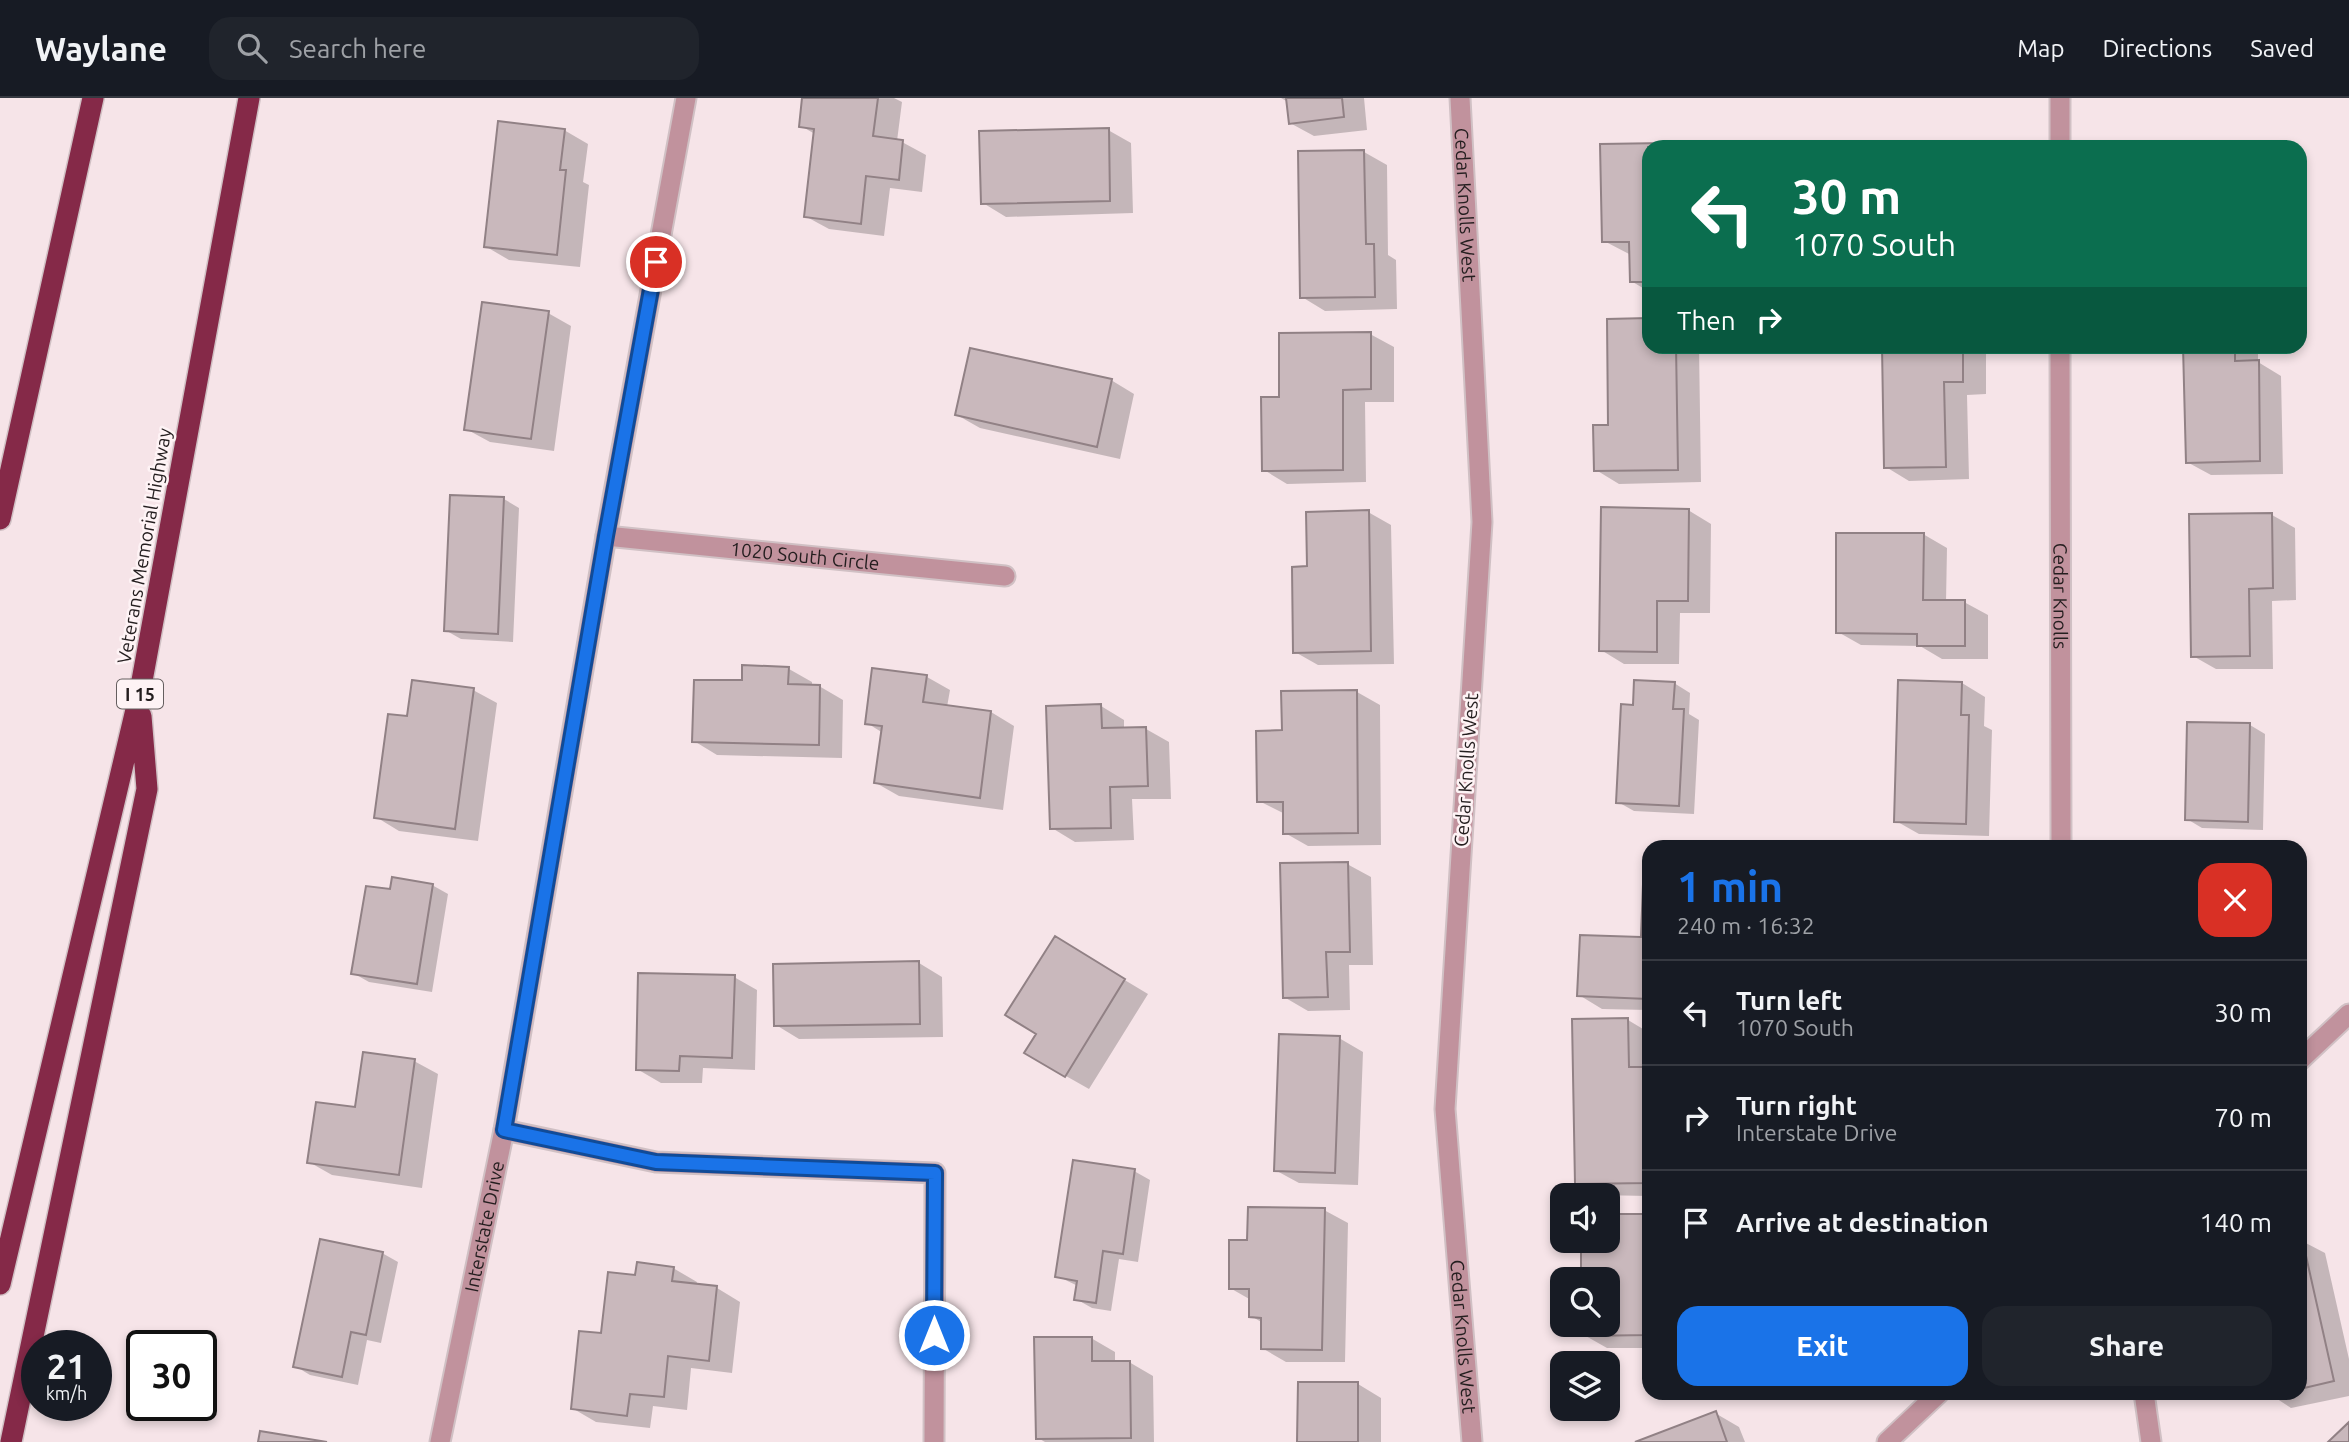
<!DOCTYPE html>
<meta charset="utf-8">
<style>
:root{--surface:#171b24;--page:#20242c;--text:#f1f3f6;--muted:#9ea1a6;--line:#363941;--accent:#1a73e8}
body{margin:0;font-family:Ubuntu,sans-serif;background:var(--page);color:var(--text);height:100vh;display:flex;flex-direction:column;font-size:26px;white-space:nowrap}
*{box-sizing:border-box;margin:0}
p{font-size:23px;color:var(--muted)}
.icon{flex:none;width:38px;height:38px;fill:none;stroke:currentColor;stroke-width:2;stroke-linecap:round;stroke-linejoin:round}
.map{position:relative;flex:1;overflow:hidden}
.drawer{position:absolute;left:1642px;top:742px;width:665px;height:560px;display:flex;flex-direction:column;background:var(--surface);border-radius:21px;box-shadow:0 4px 10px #0003}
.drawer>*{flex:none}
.top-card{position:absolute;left:1642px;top:42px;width:665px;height:214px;border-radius:21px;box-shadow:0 4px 10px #0003;background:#0b6e4f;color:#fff;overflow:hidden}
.buttons{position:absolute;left:1550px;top:1085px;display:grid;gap:14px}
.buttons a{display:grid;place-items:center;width:70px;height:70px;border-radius:14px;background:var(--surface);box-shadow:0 4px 10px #0003;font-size:35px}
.speed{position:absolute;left:21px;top:1232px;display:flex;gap:14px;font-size:35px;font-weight:700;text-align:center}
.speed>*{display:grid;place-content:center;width:91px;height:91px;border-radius:50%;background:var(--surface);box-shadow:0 4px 10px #0003;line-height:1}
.speed small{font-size:18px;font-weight:400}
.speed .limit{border:4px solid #111;border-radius:10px;background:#fff;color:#111}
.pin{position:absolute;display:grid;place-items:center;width:60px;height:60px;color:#fff;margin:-30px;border:4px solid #fff;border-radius:50%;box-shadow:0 2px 7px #0007}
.me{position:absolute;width:77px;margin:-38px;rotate:0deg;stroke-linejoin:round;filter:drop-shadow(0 0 5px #0008)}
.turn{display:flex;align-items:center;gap:24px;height:147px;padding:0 35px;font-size:32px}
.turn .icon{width:91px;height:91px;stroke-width:2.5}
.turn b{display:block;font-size:49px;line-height:60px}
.then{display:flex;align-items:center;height:66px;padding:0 35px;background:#0003;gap:14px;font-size:26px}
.round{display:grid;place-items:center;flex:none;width:74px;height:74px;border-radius:21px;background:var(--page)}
.summary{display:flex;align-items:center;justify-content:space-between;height:119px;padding:0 35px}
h1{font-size:42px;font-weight:700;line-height:52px;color:var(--accent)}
.cta{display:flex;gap:14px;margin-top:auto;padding:14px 35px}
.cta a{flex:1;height:80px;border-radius:21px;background:var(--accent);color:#fff;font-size:28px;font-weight:700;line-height:80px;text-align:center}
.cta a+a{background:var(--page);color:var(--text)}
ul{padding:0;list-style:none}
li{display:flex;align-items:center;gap:21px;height:105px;padding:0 35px;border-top:2px solid var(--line)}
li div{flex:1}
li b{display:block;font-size:26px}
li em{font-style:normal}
header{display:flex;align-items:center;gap:42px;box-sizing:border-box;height:98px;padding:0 35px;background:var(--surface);border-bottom:2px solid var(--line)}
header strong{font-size:33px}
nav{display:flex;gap:38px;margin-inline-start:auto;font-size:24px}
.search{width:490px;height:63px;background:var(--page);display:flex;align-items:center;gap:18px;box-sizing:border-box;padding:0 24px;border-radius:21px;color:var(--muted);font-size:26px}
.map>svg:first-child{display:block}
.shadow{fill:#0003}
.building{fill:#c9b8bc;stroke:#918185;stroke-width:2}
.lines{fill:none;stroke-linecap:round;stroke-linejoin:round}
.minor-casing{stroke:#d0c0c4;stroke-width:23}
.tertiary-casing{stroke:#d0c0c4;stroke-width:23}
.motorway-casing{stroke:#d0c0c4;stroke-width:24}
.minor{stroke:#c1929d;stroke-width:19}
.tertiary{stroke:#c1929d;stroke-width:19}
.motorway{stroke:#852948;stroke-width:21}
.route-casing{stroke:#114b97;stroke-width:18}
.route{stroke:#1a73e8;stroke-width:12}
.labels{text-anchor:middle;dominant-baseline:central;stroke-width:5;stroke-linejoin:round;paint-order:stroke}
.shield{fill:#fef3f5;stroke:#655e5f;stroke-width:2}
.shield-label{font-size:18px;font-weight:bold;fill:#241e1f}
.street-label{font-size:19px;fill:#241e1f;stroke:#fef3f5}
</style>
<header>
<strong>Waylane</strong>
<div class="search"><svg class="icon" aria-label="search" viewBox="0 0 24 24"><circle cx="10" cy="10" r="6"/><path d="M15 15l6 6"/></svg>Search here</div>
<nav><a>Map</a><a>Directions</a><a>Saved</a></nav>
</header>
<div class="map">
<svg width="2349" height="1344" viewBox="0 0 2349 1344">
<rect width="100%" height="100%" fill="#f6e4e8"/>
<path class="shadow" d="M804,0H894L902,4L897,43L902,44L926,57L922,94L890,90L884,138L829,131L805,118L815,36L801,28Z
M1281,0H1364L1367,32L1314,38L1290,25L1288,4Z
M564,32L588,46L583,84L589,87L580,169L509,162L485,148Z
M1108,32L1131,45L1133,115L1006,119L983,105Z
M1665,47L1668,49H1648V193L1631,183V157L1604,143L1602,48Z
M1364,54L1387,67L1388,157L1396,162L1397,211L1325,213L1302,199Z
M548,215L571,228L554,353L490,344L466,331Z
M1608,222H1648V248H1699L1701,384L1619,386L1596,372L1610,329Z
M1370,236L1394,249V304H1365L1366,384L1287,386L1264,372L1281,301Z
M1884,248H1986V296L1967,297L1969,381L1909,383L1886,369Z
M2185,248H2258V264L2281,278L2283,376L2211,377L2187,364Z
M1111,282L1134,296L1120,361L980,330L957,317Z
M504,401L519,410L513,544L461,541L445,532Z
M1688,412L1711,426L1710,515H1680L1679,566H1624L1601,552Z
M1368,414L1391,427L1394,566L1318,567L1295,554L1309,470Z
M2272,417L2295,430L2296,502L2272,503L2273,571H2216L2193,558Z
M1923,436L1947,450L1946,504H1964L1988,517V561H1942L1920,548L1861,547L1838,534Z
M789,571L812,584V588H819L843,602L842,660L717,657L694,643L744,584Z
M927,579L950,592L947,609L991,614L1014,628L1003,712L899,698L876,685L883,635L867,625Z
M1674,585L1690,595L1689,616L1699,622L1694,716L1634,713L1618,704L1635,609Z
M1962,585L1985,599L1984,628L1992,632L1989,738L1919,736L1896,723Z
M473,592L497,605L478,743L399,733L376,719Z
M1357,594L1380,607L1381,747L1308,748L1285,735V716L1259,703L1284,634Z
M1101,608L1124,622V631H1146L1169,644L1171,701H1132L1134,742L1075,744L1052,730Z
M2250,627L2265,636L2263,732L2202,730L2187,721Z
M1646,761L1648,762V912L1602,911L1579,897L1643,841Z
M1347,766L1371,779L1373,867H1349L1350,912L1308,913L1284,899Z
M432,787L448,796L432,894L369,884L353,875Z
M1078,854L1148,896L1089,991L1066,978Z
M919,865L942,879L943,939L799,941L776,927Z
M734,879L757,892L755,972L703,970L702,985H661L637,971Z
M1628,922L1648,934V1098L1598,1097L1576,1085Z
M1339,940L1363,954L1358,1087L1299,1085L1275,1072Z
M414,963L438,976L422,1090L332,1077L309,1064Z
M1134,1073L1150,1082L1138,1164L1119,1161L1111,1213L1092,1210L1076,1201L1078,1188L1057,1178Z
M1324,1112L1348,1125L1345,1264H1286L1262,1250L1263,1225L1251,1218V1202L1230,1190L1249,1144Z
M1648,1117V1250H1607L1584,1237V1227H1608V1181H1583L1582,1143H1608V1118Z
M2300,1142L2325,1155L2349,1261V1298L2291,1310L2268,1295H2300Z
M382,1155L398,1164L381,1245L367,1242L358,1287L310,1277L295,1268Z
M673,1170L697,1184L696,1188L717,1190L740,1204L732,1275L691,1270L687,1312L653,1308L650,1330L596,1324L572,1310L603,1237L637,1179Z
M1091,1240L1115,1254V1265L1129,1264L1153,1278L1154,1344H1045L1038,1340Z
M1358,1286L1381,1300V1344H1299Z
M1715,1315L1739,1329L1745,1344H1640Z"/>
<path class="building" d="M802,0H878L873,38L903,42L899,82L866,78L861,126L804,119L814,31L799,29Z
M1286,0H1342L1344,19L1289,26Z
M498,23L565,31L560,72H566L557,157L484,149Z
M1109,30L1110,103L981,106L979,33Z
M1665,45V49H1648V184H1630L1629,144H1602L1600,46Z
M1887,47L1955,48V49H1887Z
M1364,52L1366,146H1374L1375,199L1300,200L1298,53Z
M482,204L549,213L531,341L464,332Z
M1648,220V248H1676L1678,372L1594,373L1593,327H1608L1607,221Z
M1371,234V291L1343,292V372L1262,373L1261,299H1279V235Z
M1882,248H1963V284H1944L1946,369L1884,370Z
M2183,248H2235V263L2259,262L2260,363L2186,365Z
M970,250L1112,281L1097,349L955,317Z
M450,397L504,399L498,536L444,533Z
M1601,409L1689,411L1688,503H1657V554L1599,553Z
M1369,412L1371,553L1293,555L1292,469L1307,468L1306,414Z
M2272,415L2273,490L2249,491L2250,558L2191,559L2189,416Z
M1836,435H1924L1923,502H1965V548H1917V536L1836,535Z
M742,567L789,569L788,586L820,587L819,647L692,644L694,582H742Z
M872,570L927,577L923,604L991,613L980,700L874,685L882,628L865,626Z
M412,582L474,590L455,731L374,720L388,616L407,618Z
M1634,582L1675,584L1673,611H1684L1679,708L1616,705L1621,606L1633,607Z
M1898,582L1962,584L1961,617H1969L1966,726L1894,724Z
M1357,592L1358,735L1283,736V704H1257L1256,633L1282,632L1281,593Z
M1101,606L1102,630L1146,629L1148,688L1110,689L1111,730L1050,731L1046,608Z
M2187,624L2250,625L2248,724L2185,722Z
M1644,760H1648V901L1577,898L1580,837L1641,839Z
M1348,764L1350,854H1326L1328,899L1283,900L1280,765Z
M392,779L433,786L417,886L351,876L366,788L390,791Z
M1055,838L1125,881L1065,979L1024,955L1036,936L1005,917Z
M919,863L920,926L774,928L773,866Z
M638,875L735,877L732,960L680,958L679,973L636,972Z
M1628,920L1629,969H1648V1085L1575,1086L1572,921Z
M1279,936L1340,938L1335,1075L1274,1073Z
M363,954L415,961L399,1077L307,1065L316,1004L355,1009Z
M1073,1062L1135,1071L1123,1156L1103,1153L1096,1205L1074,1202L1077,1183L1055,1179Z
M1248,1109L1325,1110L1322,1252L1261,1251V1220L1249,1219V1191H1229V1142H1247Z
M1608,1116H1648V1237L1582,1238V1227H1608V1181H1581V1143H1608Z
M2300,1140H2302L2334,1283L2300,1291Z
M320,1141L383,1154L366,1237L351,1234L342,1279L293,1269Z
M637,1164L674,1169L672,1183L717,1188L709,1263L668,1258L664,1299L630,1296L627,1318L571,1311L579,1233L601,1235L608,1174L635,1177Z
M1034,1239H1092V1263H1130L1131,1340L1036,1341Z
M1298,1284H1358V1344H1297Z
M1716,1313L1727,1344H1635Z
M2349,1324V1344H2328Z
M260,1333L327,1344H258Z"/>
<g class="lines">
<g class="minor-casing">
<g id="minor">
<path id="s1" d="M1460,0L1482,424L1445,1011L1472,1344"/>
<path id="s2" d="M606,438L1005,478"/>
<path d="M2300,962L2349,916"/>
<path d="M504,1032L656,1064L935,1075L934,1344"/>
<path id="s3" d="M440,1344L504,1032L606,438L686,0"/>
<path d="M1887,1344L1939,1295"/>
</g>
</g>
<g class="tertiary-casing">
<g id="tertiary">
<path d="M2060,0V49"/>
<path id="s4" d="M2060,248L2061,749"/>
<path d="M2144,1295L2151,1344"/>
</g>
</g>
<g class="motorway-casing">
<path id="motorway" d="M0,421L93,0
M0,1186L139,599L249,0
M11,1344L147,691L141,618"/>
</g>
<use href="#minor" class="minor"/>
<use href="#tertiary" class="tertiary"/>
<use href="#motorway" class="motorway"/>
</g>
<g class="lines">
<g class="route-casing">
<path id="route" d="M656,164L606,438L504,1032L656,1064L935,1075L934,1237"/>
</g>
<use href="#route" class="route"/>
</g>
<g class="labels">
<rect class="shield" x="117" y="581.5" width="46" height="29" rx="5"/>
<g class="shield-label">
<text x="140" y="596">I 15</text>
</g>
<g class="street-label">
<text stroke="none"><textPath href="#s1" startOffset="107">Cedar Knolls West</textPath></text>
<text transform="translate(144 448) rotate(-80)">Veterans Memorial Highway</text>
<text stroke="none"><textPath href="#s2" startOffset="200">1020 South Circle</textPath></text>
<text stroke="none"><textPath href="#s4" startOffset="250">Cedar Knolls</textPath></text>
<text transform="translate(1466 672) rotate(-86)">Cedar Knolls West</text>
<text stroke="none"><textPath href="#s3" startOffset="220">Interstate Drive</textPath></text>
<text stroke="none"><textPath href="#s1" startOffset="1241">Cedar Knolls West</textPath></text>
</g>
</g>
</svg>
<div class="buttons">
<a><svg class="icon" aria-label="sound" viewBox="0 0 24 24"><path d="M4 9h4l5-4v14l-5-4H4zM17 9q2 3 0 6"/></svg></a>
<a><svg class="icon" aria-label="search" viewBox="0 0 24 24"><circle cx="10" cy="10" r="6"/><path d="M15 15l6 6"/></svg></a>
<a><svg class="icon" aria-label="layers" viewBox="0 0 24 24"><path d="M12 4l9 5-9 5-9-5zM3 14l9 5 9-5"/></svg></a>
</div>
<div class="speed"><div>21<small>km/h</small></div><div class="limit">30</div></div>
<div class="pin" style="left:656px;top:164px;background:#d93025"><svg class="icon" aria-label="arrive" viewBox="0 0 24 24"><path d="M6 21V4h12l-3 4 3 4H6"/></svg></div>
<svg class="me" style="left:934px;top:1237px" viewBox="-20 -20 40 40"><circle r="17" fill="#1a73e8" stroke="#fff" stroke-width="3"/><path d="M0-11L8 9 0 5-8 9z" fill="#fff"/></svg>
<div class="top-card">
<div class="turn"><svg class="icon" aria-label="left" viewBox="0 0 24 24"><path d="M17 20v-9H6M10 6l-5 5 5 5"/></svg><div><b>30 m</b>1070 South</div></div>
<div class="then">Then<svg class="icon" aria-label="right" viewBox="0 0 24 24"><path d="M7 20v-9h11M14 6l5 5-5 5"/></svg></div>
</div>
<section class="drawer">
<div class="summary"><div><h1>1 min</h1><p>240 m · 16:32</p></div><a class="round" style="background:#d93025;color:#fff"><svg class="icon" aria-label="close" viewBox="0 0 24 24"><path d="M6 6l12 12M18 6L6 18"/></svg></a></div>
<ul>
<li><svg class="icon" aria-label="left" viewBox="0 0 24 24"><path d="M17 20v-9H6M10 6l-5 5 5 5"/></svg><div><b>Turn left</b><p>1070 South</p></div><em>30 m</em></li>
<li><svg class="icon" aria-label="right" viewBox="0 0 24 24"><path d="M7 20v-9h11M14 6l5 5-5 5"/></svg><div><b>Turn right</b><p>Interstate Drive</p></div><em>70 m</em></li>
<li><svg class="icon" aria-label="arrive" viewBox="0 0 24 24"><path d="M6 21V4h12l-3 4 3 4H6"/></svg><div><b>Arrive at destination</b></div><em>140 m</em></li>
</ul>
<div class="cta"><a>Exit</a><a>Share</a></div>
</section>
</div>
